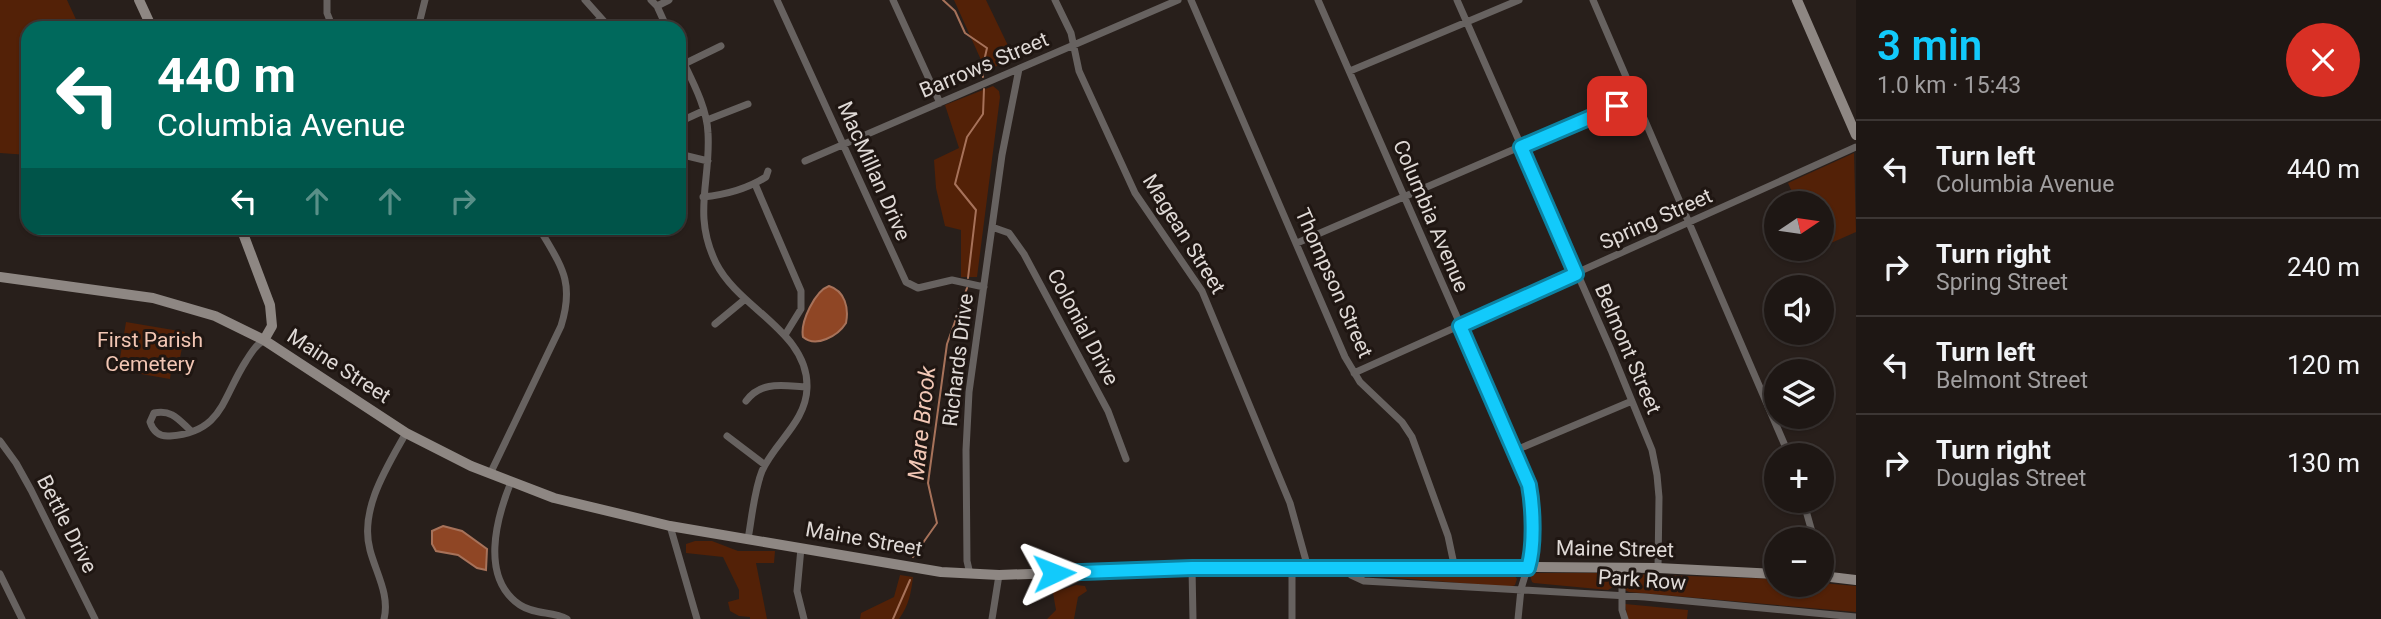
<!DOCTYPE html>
<meta charset="utf-8">
<style>
:root{--surface:#1e1714;--page:#26201d;--text:#f1f3f6;--muted:#a19fa0;--line:#3c3634;--accent:#12cafb}
body{margin:0;font-family:Roboto,sans-serif;background:var(--page);color:var(--text);height:100vh;display:flex;flex-direction:column;font-size:26px;white-space:nowrap}
*{box-sizing:border-box;margin:0}
p{font-size:23px;color:var(--muted)}
.icon{flex:none;width:38px;height:38px;fill:none;stroke:currentColor;stroke-width:2;stroke-linecap:round;stroke-linejoin:round}
.map{position:relative;flex:1;overflow:hidden}
.side{display:flex;flex-direction:column;background:var(--surface);width:525px}
.side>*{flex:none}
.top-card{position:absolute;left:21px;top:21px;width:665px;height:214px;border-radius:21px;box-shadow:0 2px 5px #0004,0 0 0 2px var(--line);background:#00695c;color:#fff;overflow:hidden}
.needle{width:46px;rotate:77deg}
.controls{position:absolute;left:1764px;top:191px;display:grid;gap:14px}
.controls a{display:grid;place-items:center;width:70px;height:70px;border-radius:50%;background:var(--surface);box-shadow:0 2px 5px #0004,0 0 0 2px var(--line);font-size:35px}
.pin{position:absolute;display:grid;place-items:center;width:60px;height:60px;color:#fff;margin:-30px;border-radius:14px;box-shadow:0 4px 10px #0006}
.me{position:absolute;width:77px;margin:-38px;rotate:88deg;stroke-linejoin:round;filter:drop-shadow(0 0 5px #0008)}
.turn{display:flex;align-items:center;gap:24px;height:147px;padding:0 21px;font-size:32px}
.turn .icon{width:91px;height:91px;stroke-width:2.5}
.turn b{display:block;font-size:49px;line-height:60px}
.lanes{display:flex;align-items:center;height:66px;padding:0 21px;background:#0003;justify-content:center;gap:35px;direction:ltr}
.lanes .off{opacity:.35}
.round{display:grid;place-items:center;flex:none;width:74px;height:74px;border-radius:37px;background:var(--page)}
.headline{display:flex;align-items:center;justify-content:space-between;height:119px;padding:0 21px}
h1{font-size:42px;font-weight:600;line-height:52px;color:var(--accent)}
ul{padding:0;list-style:none}
li{display:flex;align-items:center;gap:21px;height:98px;padding:0 21px;border-top:2px solid var(--line)}
li div{flex:1}
li b{display:block;font-size:26px}
li em{font-style:normal}
main{display:flex;flex:1;min-height:0}
.map>svg:first-child{display:block}
.green{fill:#532107}
.water{fill:#8f4625;stroke:#a7725a;stroke-width:2}
.lines{fill:none;stroke-linecap:round;stroke-linejoin:round}
.stream{stroke:#a7725a;stroke-width:2}
.street{stroke:#676260;stroke-width:7}
.secondary{stroke:#8e8783;stroke-width:10}
.route-casing{stroke:#0c83a3;stroke-width:18}
.route{stroke:#12cafb;stroke-width:12}
.labels{text-anchor:middle;dominant-baseline:central;stroke-width:6;stroke-linejoin:round;paint-order:stroke}
.street-label{font-size:21px;fill:#dfd9d6;stroke:#1f1612}
.park-label{font-size:21px;fill:#f2c6b4;stroke:#1f1612}
.water-label{font-size:23px;font-style:italic;fill:#f2c7b5;stroke:#1f1612}
</style>
<main>
<div class="map">
<svg width="1856" height="619" viewBox="0 0 1856 619">
<rect width="100%" height="100%" fill="#281f1b"/>
<path class="green" d="M0,0H67L80,28H28V155L0,153Z
M954,0H986L1014,58L986,71Z
M993,86L999,91L1000,97L977,277H961V230L945,226L936,188L934,160L959,148L945,105Z
M1854,153L1856,232L1822,247V203H1797L1788,183Z
M126,322L185,332L180,358L173,357L170,379L118,370Z
M695,541H712L738,551H775L774,563H756L767,619H750V617L739,616L730,611L728,602L739,599V590L723,557L686,553V544Z
M1364,573H1510L1514,574L1517,579L1515,585L1511,587L1359,575Z
M1536,573H1611L1614,578L1613,587L1608,590L1534,583L1532,582L1530,576Z
M1630,574L1776,579V584L1822,583L1856,586V612L1629,592L1625,590L1624,581Z
M900,575L913,577C911,593 909,605 899,619H860L861,613L894,597Z
M1076,585L1085,586L1087,591L1078,597L1074,619H1047L1056,610L1053,593L1055,589L1061,590Z
M1625,604L1688,610L1687,619H1628Z"/>
<path class="water" d="M829,286C845,291 849,308 846,323C838,336 816,348 803,337C800,322 815,291 829,286Z
M443,526L462,531L487,549L486,570L477,568L458,555L436,551L432,544V531Z"/>
<g class="lines">
<path class="stream" d="M943,0L955,11L965,33L987,48L982,70L983,77
M968,278L976,210L955,184L967,137L983,114L984,89
M913,557L937,523L928,483L947,344L967,288
M893,619L910,580"/>
<path class="street" d="M327,0V13L333,28
M585,0L610,28
M651,0L657,6L667,28
M777,0L906,282L918,288L952,280L984,287
M893,0L940,103
M1055,0L1071,33L1079,71L1135,193L1202,291L1290,503L1308,568
M1191,0L1345,357L1360,382L1402,422L1412,437L1448,536L1455,569
M1318,0L1525,472L1531,497L1530,559L1521,589L1518,619
M1457,0L1611,350L1652,450L1657,475L1659,497L1658,568
M1593,0L1789,455
M657,6L669,0
M418,28L425,0
M582,28L601,20
M679,53C690,77 707,106 708,133C711,181 692,214 716,263C739,309 809,332 807,388C806,422 775,442 762,471C754,491 752,517 748,539
M684,64L721,46
M1350,71L1519,0
M707,120L748,104
M679,122L703,111
M679,154L708,161
M805,161L1178,0
M755,184L801,291V309L785,335
M703,197C725,195 747,189 766,177L768,171
M992,227L1009,233L1024,254L1108,411L1126,459
M1297,243L1635,97
M715,324L744,300
M1354,373L1856,147
M746,401C762,380 784,386 807,387
M191,431C179,420 172,409 154,413L150,422C153,431 159,437 170,436C223,432 222,398 246,361C251,353 255,346 264,340
M727,436L765,465
M0,441L16,463L31,490L95,619
M1516,450L1632,401
M490,474L561,326C575,281 561,266 539,228
M511,482C496,519 480,578 520,605C535,615 553,611 567,619
M1803,500L1814,539
M670,526L697,619
M801,548L797,591L804,619
M1349,567L1351,575L1364,581L1645,597L1856,617
M1192,568L1193,619
M1622,568V610L1625,619
M0,574L22,619
M970,574L967,561L966,450L969,392L1002,155L1019,69
M384,619C390,595 376,573 370,550C359,510 387,467 406,433
M992,619L999,575
M1292,619V568"/>
<path class="secondary" d="M139,0L152,28
M1797,0L1856,135
M241,228L270,305L272,326L264,340
M0,277L153,298L215,316L264,340L406,433L471,466L554,498L670,526L941,572L999,575L1192,568L1536,567L1658,568L1776,574
M1822,576L1856,580"/>
</g>
<g class="lines">
<g class="route-casing">
<path id="route" d="M1054,573L1192,568H1528C1535,546 1533,507 1529,485L1460,326L1576,274L1521,147L1617,106"/>
</g>
<use href="#route" class="route"/>
</g>
<g class="labels">
<g class="street-label">
<text transform="translate(984 65) rotate(-23)">Barrows Street</text>
<text transform="translate(874 171) rotate(66)">MacMillan Drive</text>
<text transform="translate(1431 216) rotate(67)">Columbia Avenue</text>
<text transform="translate(1656 219) rotate(-24)">Spring Street</text>
<text transform="translate(1184 234) rotate(58)">Magean Street</text>
<text transform="translate(1334 283) rotate(66)">Thompson Street</text>
<text transform="translate(1083 327) rotate(62)">Colonial Drive</text>
<text transform="translate(1628 349) rotate(67)">Belmont Street</text>
<text transform="translate(958 360) rotate(-83)">Richards Drive</text>
<text transform="translate(339 366) rotate(33)">Maine Street</text>
<text transform="translate(67 524) rotate(63)">Bettle Drive</text>
<text transform="translate(864 539) rotate(10)">Maine Street</text>
<text transform="translate(1615 549) rotate(1)">Maine Street</text>
<text transform="translate(1642 580) rotate(4)">Park Row</text>
</g>
<g class="park-label">
<text x="150" y="340">First Parish<tspan x="150" dy="24">Cemetery</tspan></text>
</g>
<g class="water-label">
<text transform="translate(922 423) rotate(-84)">Mare Brook</text>
</g>
</g>
</svg>
<div class="controls">
<a><svg class="needle" viewBox="-14 -14 28 28"><path d="M0-13l5 13h-10z" fill="#e53935"/><path d="M0 13l5-13h-10z" fill="#a19fa0"/></svg></a>
<a><svg class="icon" aria-label="sound" viewBox="0 0 24 24"><path d="M4 9h4l5-4v14l-5-4H4zM17 9q2 3 0 6"/></svg></a>
<a><svg class="icon" aria-label="layers" viewBox="0 0 24 24"><path d="M12 4l9 5-9 5-9-5zM3 14l9 5 9-5"/></svg></a>
<a>+</a>
<a>−</a>
</div>
<div class="pin" style="left:1617px;top:106px;background:#d93025"><svg class="icon" aria-label="arrive" viewBox="0 0 24 24"><path d="M6 21V4h12l-3 4 3 4H6"/></svg></div>
<svg class="me" style="left:1054px;top:573px" viewBox="-20 -20 40 40"><path d="M0-17L14 15 0 8-14 15z" fill="#12cafb" stroke="#fff" stroke-width="4"/></svg>
<div class="top-card">
<div class="turn"><svg class="icon" aria-label="left" viewBox="0 0 24 24"><path d="M17 20v-9H6M10 6l-5 5 5 5"/></svg><div><b>440 m</b>Columbia Avenue</div></div>
<div class="lanes"><svg class="icon" aria-label="left" viewBox="0 0 24 24"><path d="M17 20v-9H6M10 6l-5 5 5 5"/></svg><svg class="icon off" aria-label="ahead" viewBox="0 0 24 24"><path d="M12 20V5M6 11l6-6 6 6"/></svg><svg class="icon off" aria-label="ahead" viewBox="0 0 24 24"><path d="M12 20V5M6 11l6-6 6 6"/></svg><svg class="icon off" aria-label="right" viewBox="0 0 24 24"><path d="M7 20v-9h11M14 6l5 5-5 5"/></svg></div>
</div>
</div>
<section class="side">
<div class="headline"><div><h1>3 min</h1><p>1.0 km · 15:43</p></div><a class="round" style="background:#d93025;color:#fff"><svg class="icon" aria-label="close" viewBox="0 0 24 24"><path d="M6 6l12 12M18 6L6 18"/></svg></a></div>
<ul>
<li><svg class="icon" aria-label="left" viewBox="0 0 24 24"><path d="M17 20v-9H6M10 6l-5 5 5 5"/></svg><div><b>Turn left</b><p>Columbia Avenue</p></div><em>440 m</em></li>
<li><svg class="icon" aria-label="right" viewBox="0 0 24 24"><path d="M7 20v-9h11M14 6l5 5-5 5"/></svg><div><b>Turn right</b><p>Spring Street</p></div><em>240 m</em></li>
<li><svg class="icon" aria-label="left" viewBox="0 0 24 24"><path d="M17 20v-9H6M10 6l-5 5 5 5"/></svg><div><b>Turn left</b><p>Belmont Street</p></div><em>120 m</em></li>
<li><svg class="icon" aria-label="right" viewBox="0 0 24 24"><path d="M7 20v-9h11M14 6l5 5-5 5"/></svg><div><b>Turn right</b><p>Douglas Street</p></div><em>130 m</em></li>
</ul>
</section>
</main>
